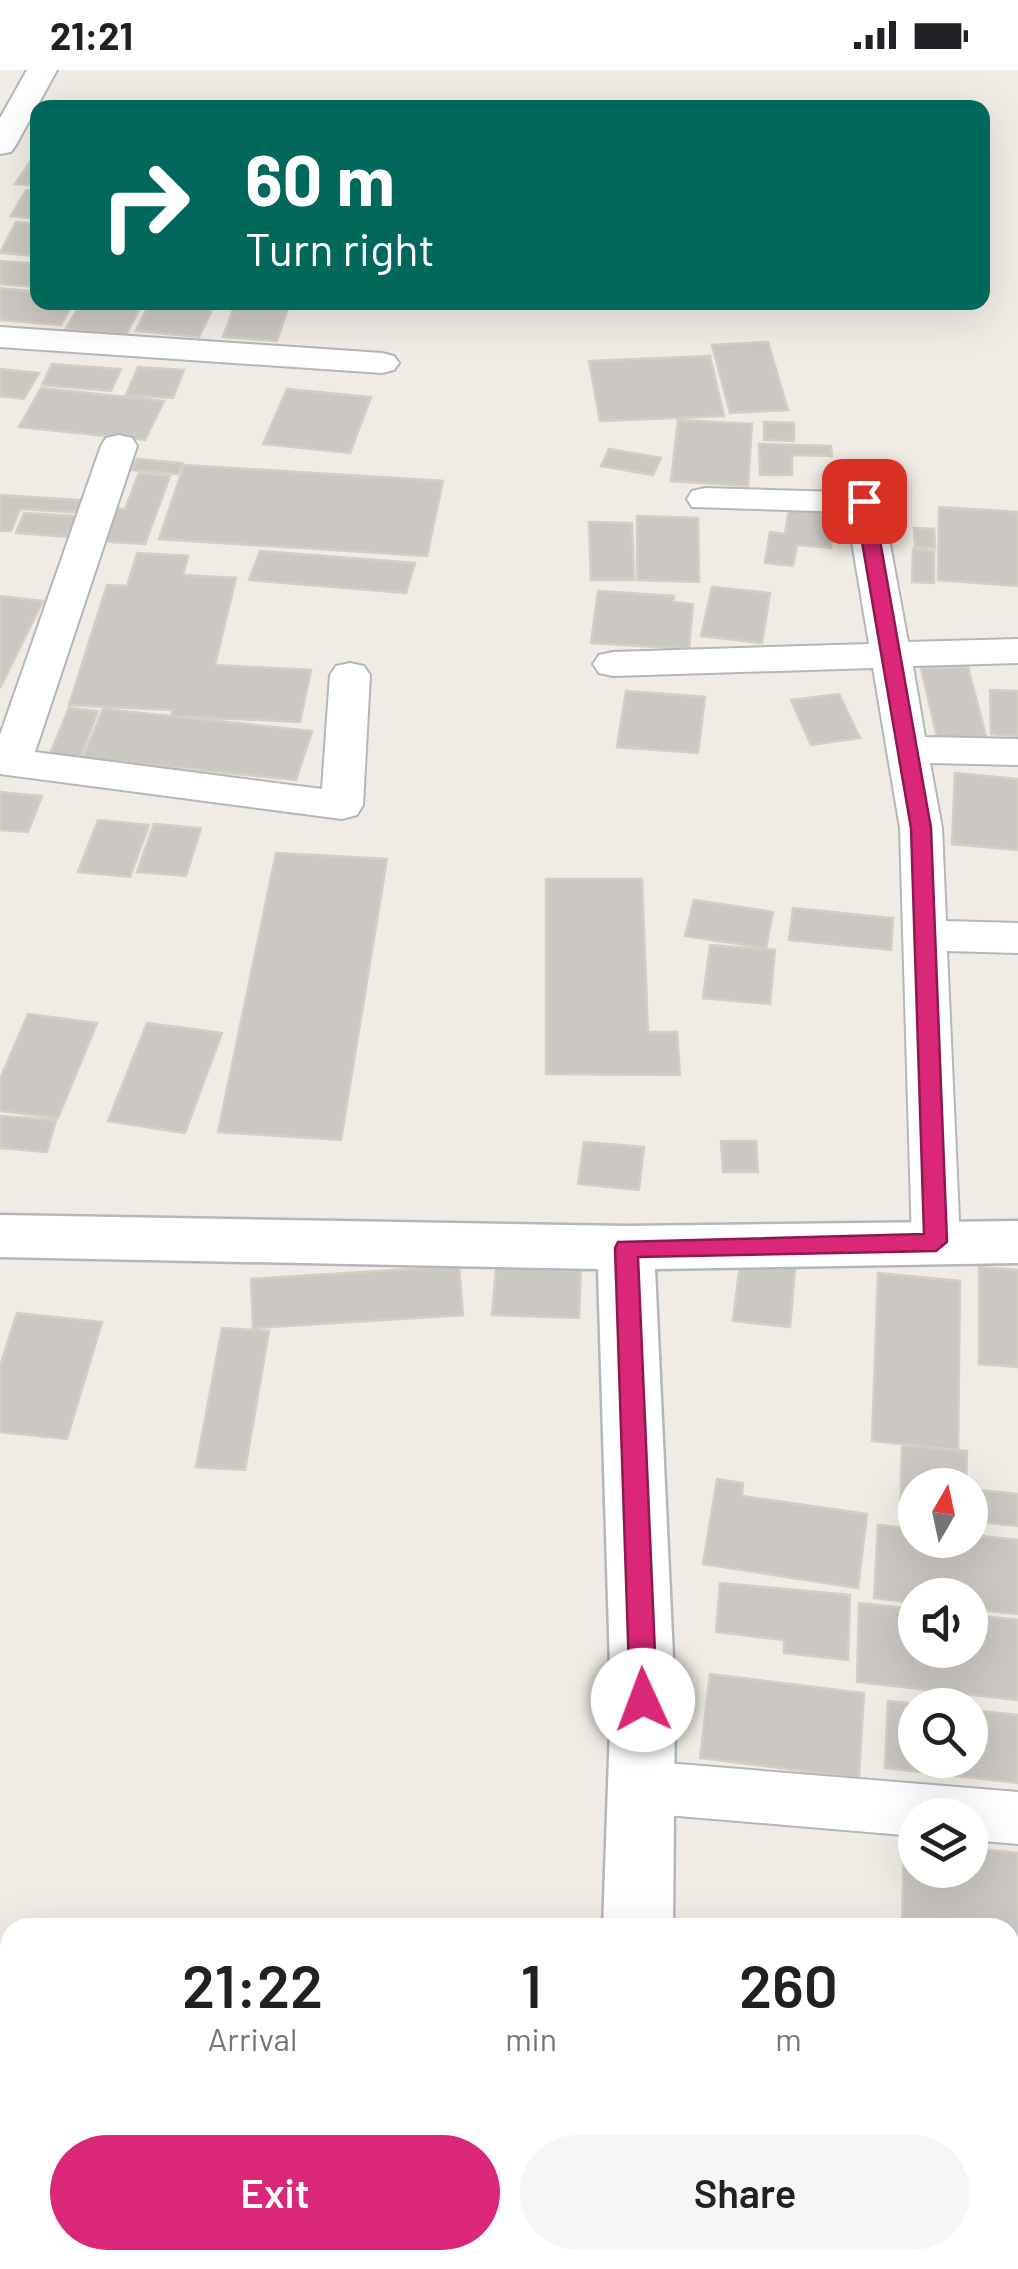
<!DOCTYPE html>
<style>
:root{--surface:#fff;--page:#f6f6f6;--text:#202124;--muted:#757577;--accent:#db2777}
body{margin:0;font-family:Barlow,sans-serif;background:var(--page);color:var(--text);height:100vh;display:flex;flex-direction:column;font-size:38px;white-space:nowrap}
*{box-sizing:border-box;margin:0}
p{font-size:32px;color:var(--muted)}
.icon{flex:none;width:55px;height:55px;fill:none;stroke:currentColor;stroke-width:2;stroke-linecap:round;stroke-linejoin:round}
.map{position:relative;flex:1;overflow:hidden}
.drawer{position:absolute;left:0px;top:1848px;width:1020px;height:352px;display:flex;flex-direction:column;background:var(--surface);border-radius:30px 30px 0 0;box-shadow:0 10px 40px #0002}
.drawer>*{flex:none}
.guide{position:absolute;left:30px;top:30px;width:960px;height:210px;border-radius:20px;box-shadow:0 10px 40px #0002;background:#00695c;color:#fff;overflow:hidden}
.needle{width:65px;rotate:9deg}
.controls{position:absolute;left:898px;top:1398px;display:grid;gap:20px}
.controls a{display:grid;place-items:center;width:90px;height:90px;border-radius:50%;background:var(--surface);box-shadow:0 10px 40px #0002;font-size:50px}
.pin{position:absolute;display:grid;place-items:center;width:85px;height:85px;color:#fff;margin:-42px;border-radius:20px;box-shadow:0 5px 15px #0006}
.me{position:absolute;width:110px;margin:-55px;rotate:358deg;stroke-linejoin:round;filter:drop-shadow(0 0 8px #0008)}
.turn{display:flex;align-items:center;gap:35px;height:210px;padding:0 50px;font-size:45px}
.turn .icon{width:130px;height:130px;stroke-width:2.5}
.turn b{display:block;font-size:70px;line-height:85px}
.eta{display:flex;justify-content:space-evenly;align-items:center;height:170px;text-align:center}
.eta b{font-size:60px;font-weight:600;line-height:70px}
.button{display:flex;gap:20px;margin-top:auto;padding:20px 50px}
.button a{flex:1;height:115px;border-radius:60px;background:var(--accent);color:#fff;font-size:40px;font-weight:600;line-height:115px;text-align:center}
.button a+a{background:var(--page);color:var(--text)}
.status{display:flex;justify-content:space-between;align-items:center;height:70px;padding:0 50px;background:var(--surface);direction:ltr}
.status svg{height:28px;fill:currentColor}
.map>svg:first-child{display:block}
.building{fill:#cbc7c2;stroke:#d5cec3;stroke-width:2.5}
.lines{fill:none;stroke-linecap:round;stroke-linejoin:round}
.minor-casing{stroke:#b3b7bb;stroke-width:4}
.tertiary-casing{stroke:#b3b7bb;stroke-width:5}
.minor{fill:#fff;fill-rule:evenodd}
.tertiary{fill:#fff;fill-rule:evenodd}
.route{fill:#db2777;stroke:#8e194d;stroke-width:2.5}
</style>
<div class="status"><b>21:21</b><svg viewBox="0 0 49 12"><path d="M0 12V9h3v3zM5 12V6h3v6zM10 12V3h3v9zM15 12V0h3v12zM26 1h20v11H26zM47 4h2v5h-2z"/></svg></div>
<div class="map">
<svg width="1018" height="2199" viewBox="0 0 1018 2199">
<rect width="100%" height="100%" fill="#f0ece5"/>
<path class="building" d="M31,90L38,91V116L15,114Z
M26,120L38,121V149L11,146Z
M16,152L38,154V186L0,183Z
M0,191L38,194V217L0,214Z
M0,218L38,222V232H74L61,255L0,250Z
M81,232H143L126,265L66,259Z
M150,232H216L199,267L136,261Z
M236,232H290L277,271L223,267Z
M768,272L788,340L730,343L712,275Z
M710,286L724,346L600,351L589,291Z
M52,294L121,299L111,321L42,315Z
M138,297L184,300L173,328L126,325Z
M0,299L39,303L24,329L0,326Z
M41,318L164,331L145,370L19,357Z
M287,319L371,327L350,383L263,374Z
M678,350L752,354L748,416L671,411Z
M764,352L794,353V371L764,370Z
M759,374L831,376L832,386L792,385V405H760Z
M609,379L661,388L653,405L601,396Z
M137,389L182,393L178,404L132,400Z
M184,395L443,411L427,486L159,469Z
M139,403L170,406L145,474L94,471L107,438L125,439Z
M0,425L91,431L86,443L20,439L11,461H0Z
M790,433L837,438L831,478L797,475L793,496L765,493L770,462L785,464Z
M939,437L1018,442V516L938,510Z
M24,443L91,447L83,468L16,463Z
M637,446L698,448L699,512L637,510Z
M589,452L632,453L634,510H591Z
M914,458L934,459L935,478L915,477Z
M913,479L934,481V513L912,512Z
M260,481L415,493L406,523L249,510Z
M137,483L188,486L183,505L236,508L215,595L311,600L300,652L171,646L173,640L69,635L107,515L127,516Z
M712,517L770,523L762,573L701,566Z
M598,521L674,526L673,532L693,534L689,579L591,573Z
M0,526L43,531L0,618Z
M968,597L987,670L938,672L921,598Z
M990,620L1018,621V666L991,664Z
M626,621L705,627L698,683L617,677Z
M839,624L860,668L811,675L791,630Z
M69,638L98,641L78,694L47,691Z
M103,639L312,661L296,710L83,688Z
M955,703L1018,709V780L952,774Z
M0,722L42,726L28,762L0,760Z
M98,750L149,755L130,807L78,802Z
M154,754L201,758L186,806L137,802Z
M276,783L387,789L341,1070L218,1062Z
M546,809H642L648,962H677L680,1005L546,1004Z
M694,830L773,842L766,878L685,866Z
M793,838L893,848L891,880L789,870Z
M710,875L775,880L770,934L703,928Z
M28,944L97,953L58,1048L0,1041V1009Z
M147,953L222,963L185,1063L108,1051Z
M0,1046L56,1050L47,1082L0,1078Z
M721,1071H756L758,1102H723Z
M584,1072L644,1077L639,1120L578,1114Z
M497,1188L581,1192L579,1248L492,1245Z
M740,1193L795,1199L790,1257L733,1251Z
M459,1196L463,1245L253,1258L251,1209Z
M979,1197L1018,1200V1297L979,1294Z
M878,1203L960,1211L958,1380L872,1371Z
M17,1243L102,1252L67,1369L0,1362V1296Z
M222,1258L269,1261L245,1400L196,1397Z
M902,1375L967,1381L966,1415H915V1446L900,1445Z
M717,1409L743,1413L742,1426L867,1444L858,1518L703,1494Z
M970,1419L1018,1424V1456L970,1451Z
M878,1455L915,1459V1470H970V1465L1018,1470V1544L970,1539V1525H915V1533L874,1528Z
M720,1513L850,1525L848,1590L784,1583V1570L716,1562Z
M859,1533L915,1539V1580H970V1545L1018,1550V1630L857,1612Z
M710,1604L864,1623L859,1708L700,1688Z
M888,1631L927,1635H915V1690H970V1640L1018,1645V1713L885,1698Z
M904,1770L915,1772V1800H970V1778L1018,1783V1946L1010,1945V1858H902Z"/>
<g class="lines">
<g class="minor-casing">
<path id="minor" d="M27,0H57L16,75L11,82L0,84V48Z
M0,257L382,283L394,286L399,293L394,300L382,303L0,277Z
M119,365L132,368L137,376L35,682L322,719L330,605L336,596L350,593L364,596L370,605L363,735L357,745L342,749L0,704V665L101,376L106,368Z
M705,418L877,423L882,431L908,572L1018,569V593L913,596L925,667L1018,669V695L930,693L942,758L946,851L1018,853V883L947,881L960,1172L953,1185L936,1191L919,1185L912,1172L900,758L873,598L613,606L599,603L593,594L599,585L613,582L869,574L847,442L692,437L687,429L692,421Z
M642,1691L1018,1722V1774L970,1770V1745H915V1766L642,1743L622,1735L613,1717L622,1699Z
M834,2190H979L983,2199H837Z"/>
</g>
<g class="tertiary-casing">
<path id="tertiary" d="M0,1145L626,1156L1018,1151V1193L655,1199L675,1630L673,1858H603L611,1630L598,1199L0,1187Z
M593,2190H669L668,2199H592Z"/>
</g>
<use href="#minor" class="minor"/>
<use href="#tertiary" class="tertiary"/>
</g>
<path class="route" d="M864,425L873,431L931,758L947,1172L936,1181L638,1187L657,1630L653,1639L643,1642L634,1639L630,1630L615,1178L618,1172L924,1164L911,758L855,431Z"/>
</svg>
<div class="controls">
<a><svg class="needle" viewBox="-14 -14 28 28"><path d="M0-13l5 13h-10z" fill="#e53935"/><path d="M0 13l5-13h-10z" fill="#757577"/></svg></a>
<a><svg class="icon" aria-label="sound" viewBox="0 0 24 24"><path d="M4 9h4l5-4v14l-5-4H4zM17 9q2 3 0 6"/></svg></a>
<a><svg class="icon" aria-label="search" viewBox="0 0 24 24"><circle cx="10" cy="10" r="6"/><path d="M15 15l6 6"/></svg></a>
<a><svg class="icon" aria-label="layers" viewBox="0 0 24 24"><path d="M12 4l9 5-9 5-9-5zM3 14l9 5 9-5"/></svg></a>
</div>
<div class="pin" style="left:864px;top:431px;background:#d93025"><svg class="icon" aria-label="arrive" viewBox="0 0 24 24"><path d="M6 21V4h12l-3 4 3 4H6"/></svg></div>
<svg class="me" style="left:643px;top:1630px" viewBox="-20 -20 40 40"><circle r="19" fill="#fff"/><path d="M0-13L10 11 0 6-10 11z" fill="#db2777"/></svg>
<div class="guide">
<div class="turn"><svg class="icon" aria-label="right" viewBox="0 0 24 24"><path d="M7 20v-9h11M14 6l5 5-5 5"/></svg><div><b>60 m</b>Turn right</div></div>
</div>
<section class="drawer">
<div class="eta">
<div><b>21:22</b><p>Arrival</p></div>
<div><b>1</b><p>min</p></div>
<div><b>260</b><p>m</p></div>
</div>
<div class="button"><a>Exit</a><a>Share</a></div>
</section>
</div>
